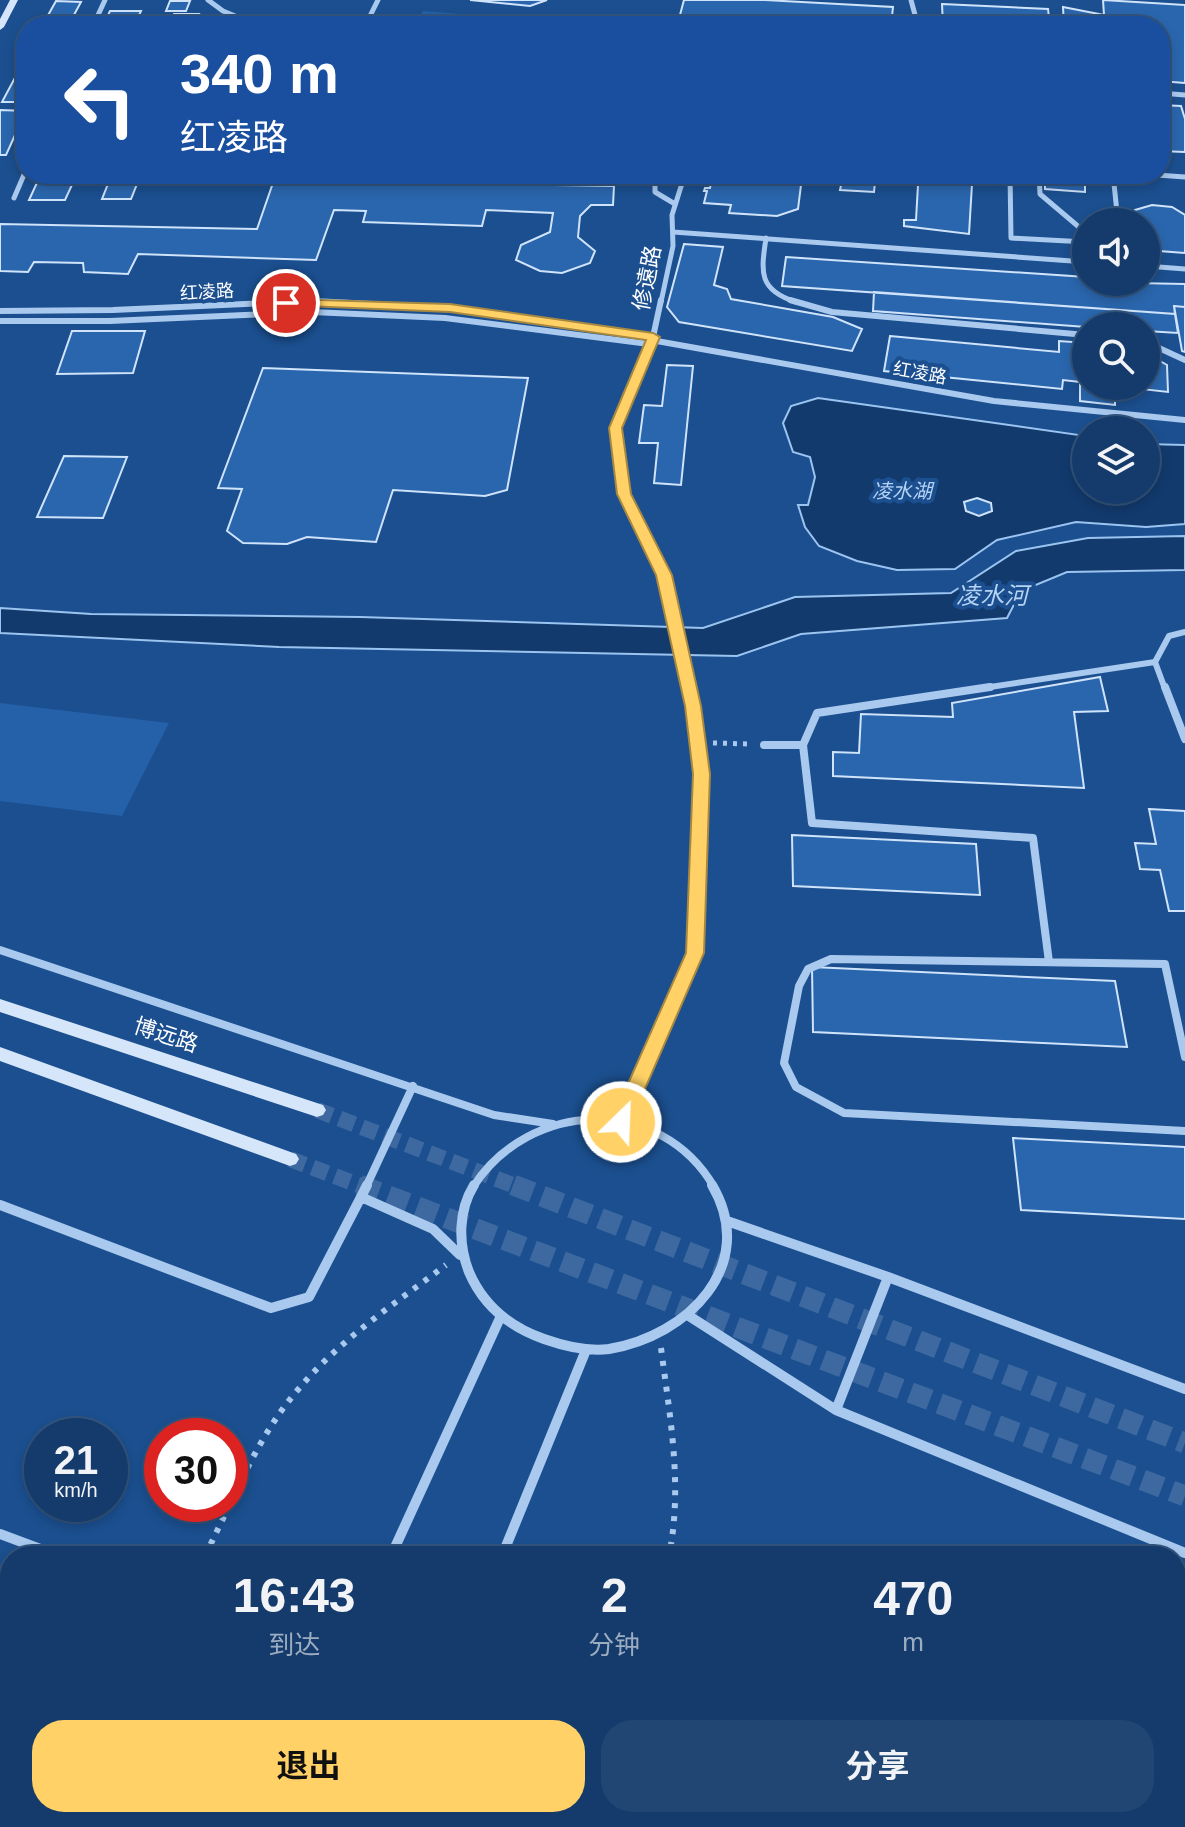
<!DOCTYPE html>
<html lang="zh">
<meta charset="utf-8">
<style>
:root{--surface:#143b6b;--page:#214673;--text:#f1f3f6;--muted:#9dadc1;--line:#33557e;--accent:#ffd166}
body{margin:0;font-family:Helvetica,"Noto Sans SC",sans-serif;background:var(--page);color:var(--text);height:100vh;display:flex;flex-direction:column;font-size:30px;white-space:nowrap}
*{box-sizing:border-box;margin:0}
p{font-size:26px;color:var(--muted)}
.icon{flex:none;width:44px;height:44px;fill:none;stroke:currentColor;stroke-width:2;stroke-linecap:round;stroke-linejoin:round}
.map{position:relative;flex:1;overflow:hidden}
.drawer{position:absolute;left:0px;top:1546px;width:1186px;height:282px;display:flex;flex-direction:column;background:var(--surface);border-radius:32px 32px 0 0;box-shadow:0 4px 12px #0003,0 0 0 2px var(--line)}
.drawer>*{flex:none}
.top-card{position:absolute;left:16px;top:16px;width:1154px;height:168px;border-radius:32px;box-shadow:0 4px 12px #0003,0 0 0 2px var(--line);background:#1a4fa0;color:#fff;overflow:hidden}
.tools{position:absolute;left:1072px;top:208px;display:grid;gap:16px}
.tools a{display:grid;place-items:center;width:88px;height:88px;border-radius:50%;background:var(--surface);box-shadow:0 4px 12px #0003,0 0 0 2px var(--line);font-size:40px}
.speed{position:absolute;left:24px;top:1418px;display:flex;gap:16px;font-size:40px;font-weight:700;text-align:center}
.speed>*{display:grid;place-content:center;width:104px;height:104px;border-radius:50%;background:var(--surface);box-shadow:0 4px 12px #0003,0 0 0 2px var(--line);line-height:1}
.speed small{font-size:20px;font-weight:400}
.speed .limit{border:12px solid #d22;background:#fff;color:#111}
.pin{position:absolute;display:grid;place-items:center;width:68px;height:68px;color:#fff;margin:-34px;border:4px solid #fff;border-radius:50%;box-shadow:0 2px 8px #0007}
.me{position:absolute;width:88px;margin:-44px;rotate:24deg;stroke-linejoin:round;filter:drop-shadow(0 0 6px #0008)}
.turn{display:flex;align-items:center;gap:28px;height:168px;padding:0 32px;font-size:36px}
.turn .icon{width:104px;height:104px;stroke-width:2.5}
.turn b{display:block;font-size:56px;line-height:68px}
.eta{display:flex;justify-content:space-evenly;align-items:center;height:136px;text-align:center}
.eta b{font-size:48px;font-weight:700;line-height:56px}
.action{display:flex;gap:16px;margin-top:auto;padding:16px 32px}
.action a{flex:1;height:92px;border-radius:32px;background:var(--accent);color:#111;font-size:32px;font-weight:700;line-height:92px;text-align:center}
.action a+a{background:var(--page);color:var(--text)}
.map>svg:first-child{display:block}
.green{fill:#2461a8}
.water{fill:#123a6d;stroke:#9cc4f0;stroke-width:2}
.building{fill:#2a66ad;stroke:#cfe3fa;stroke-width:2}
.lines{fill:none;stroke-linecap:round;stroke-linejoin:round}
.secondary-tunnel-far1{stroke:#3d69a0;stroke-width:16;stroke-dasharray:16 8;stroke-linecap:butt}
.secondary-tunnel{stroke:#3d69a0;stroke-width:21;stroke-dasharray:21 10;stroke-linecap:butt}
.path-far1{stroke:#a9c9ee;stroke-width:5;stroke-dasharray:4 6;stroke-linecap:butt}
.path{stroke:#a9c9ee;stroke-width:6;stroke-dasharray:5 8;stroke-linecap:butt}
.minor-far3{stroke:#a9c9ee;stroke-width:5}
.minor-far2{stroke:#a9c9ee;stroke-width:6}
.minor-far1{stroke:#a9c9ee;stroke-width:8}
.minor{stroke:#a9c9ee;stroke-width:10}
.secondary{fill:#d6e6fa;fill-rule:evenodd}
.route{fill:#ffd166;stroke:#a68842;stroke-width:2}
.labels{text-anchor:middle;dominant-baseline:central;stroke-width:8;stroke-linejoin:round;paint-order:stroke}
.far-street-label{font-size:18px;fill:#fff;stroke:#1b4f8f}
.far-water-label{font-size:20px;font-style:italic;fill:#b5d3f5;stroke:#1b4f8f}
.street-label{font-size:22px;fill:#fff;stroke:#1b4f8f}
.water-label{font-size:24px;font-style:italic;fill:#b5d3f5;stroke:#1b4f8f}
</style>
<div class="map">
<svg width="1185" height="1827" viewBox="0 0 1185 1827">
<rect width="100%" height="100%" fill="#1b4f8f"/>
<path class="green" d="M423,11L613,26H413Z
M0,703L169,723L122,816L0,801Z"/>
<path class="water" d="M818,398L1086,436V490H1146V444L1185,445V524L1146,527L1076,522L997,540L955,569L897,570L857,561L819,546L805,527L798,505H808L815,477L810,457L793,452L783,423L791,406Z
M1185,536V570L1067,572L1021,591L1007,618L801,634L737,656L279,647L0,633V608L91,614L360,617L703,628L795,597L951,593L1016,551L1088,538Z"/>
<path class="building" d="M470,0H547L530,6Z
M684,0H765L893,7L891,26H677Z
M1103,0L1185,5V83L1160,81V26H1064L1063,7L1104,15Z
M56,1L81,2L68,26H42Z
M170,1H190L186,11H166Z
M942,4L1048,9L1050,26H943Z
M110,11H141L134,26H103Z
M174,14H199L195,26H169Z
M25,59L26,102H2Z
M1160,105L1181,106L1185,119V152L1160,151Z
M0,110L26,111L6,155H0Z
M41,174H77L65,200H29Z
M112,174H141L131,199H102Z
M187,174H217L214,184H183Z
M230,174H258L257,179H228Z
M739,174H786L801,185L798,209L777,216L729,213L731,205L704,203L707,191H704L705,188H710L712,178L738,180Z
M833,174H904V179L972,184L969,234L904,226V220H916L918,185L875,182L874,192L840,190L842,181L832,180Z
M1045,174H1085V192L1045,189Z
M274,180L614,186L613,205H591L580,216L578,237L595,251L590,263L562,273L540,271L516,260L521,245L550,232L553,213L486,210L482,226L363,222L366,211L334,210L316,260L138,254L128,274L84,272L83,263L34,262L28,272L0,271V224L257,229Z
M1152,205L1172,207L1185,215V253L1146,250V222L1137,219L1135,210Z
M684,244L723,247L714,285L727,289L731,299L833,317L862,329L852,351L679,322L667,307Z
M786,257L1086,277V282L1185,284V307L1174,306L1175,314L782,286Z
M874,292L1175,314L1178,333L1146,331V326L1086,327L873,311Z
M1174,306L1185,307V352L1182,351Z
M72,331H145L133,373L57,374Z
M890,336L1059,352V341L1086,343V386H1146V353L1167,365L1168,392L1115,386V405L1080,401V382L1063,380L1062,389L884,371Z
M667,365L693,366L681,485L654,483L658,443H639L644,405L662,406Z
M263,368L528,378L507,490L485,496L393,490L376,542L307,537L287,544L243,543L227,531L242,489L218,488Z
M64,456L127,457L103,518L37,517Z
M977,498L991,503L992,511L979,516L966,511L964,502Z
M1100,677L1108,711L1074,712L1084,788L833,776V752L859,753L861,714L953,717L952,703Z
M1149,809L1185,811V911H1169L1160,870L1140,869L1135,843L1156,844Z
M792,835L976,844L980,895L793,886Z
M812,967L1115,981L1127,1047L813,1032Z
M1013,1138L1185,1147V1219L1021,1210Z
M0,1647L10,1652V1724L0,1740Z"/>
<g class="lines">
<path class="secondary-tunnel-far1" d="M317,1110L518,1187
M290,1159L364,1187"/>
<path class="secondary-tunnel" d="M359,1185L1185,1496
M513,1185L1185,1443"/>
<path class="path-far1" d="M713,743L751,744"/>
<path class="path" d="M661,1348C670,1418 683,1486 669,1556
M230,1503C249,1464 268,1425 296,1392C338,1341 394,1304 446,1265
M205,1556L230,1504"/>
<path class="minor-far3" d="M208,0L223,11L259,26
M911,0L918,26
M93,26L105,0
M365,26L378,0
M1160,93L1185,95
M655,174V192L675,204
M1010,174L1011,238L1086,242
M1039,174L1040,194L1086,233
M1113,174L1118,222
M1143,174L1185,177
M172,183L175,174
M14,198L26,170
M673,232L1086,262
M766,238C761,272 758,290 796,302
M1146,266L1185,269
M296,302H330
M661,302L673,246L672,215L685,174"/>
<path class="minor-far2" d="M661,300L653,337L616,428L624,494L664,575L689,689
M790,300L832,312L1086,335
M0,311L113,310L314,301L450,308L653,337
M0,321H110L312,312L445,318L649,344
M651,340L994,401L1185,420
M1146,342L1185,360
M1155,662L1165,689
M977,689L1155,662L1169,636L1185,632"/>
<path class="minor-far1" d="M1165,687L1185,739
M764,745H803L817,713L990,687
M803,745L812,823L1033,838L1049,962
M0,950L494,1115L553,1124
M1185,1057L1165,964L831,959L808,969L799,986L784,1063L796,1087L844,1113L1185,1131
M621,1122L695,953L701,774L689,687
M366,1187L413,1086
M473,1187C529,1100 660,1094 714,1187"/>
<path class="minor" d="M474,1185C458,1211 458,1244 469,1272C483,1305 510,1327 544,1339C564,1346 587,1352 609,1349C688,1336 759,1265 712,1185
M361,1197L367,1185
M0,1205L271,1308L309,1297L361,1197L433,1229L460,1255
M727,1221L888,1277L1185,1389
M689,1316L836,1410L1185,1553
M836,1410L888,1277
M0,1534L59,1556
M391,1556L500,1318
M502,1556L586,1350
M1033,1818L1044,1819L1057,1827"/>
<path class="secondary" d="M10,0H18L4,27L0,30V19Z
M0,999L323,1105L326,1110L323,1115L317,1117L0,1012Z
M0,1047L296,1154L299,1159L296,1164L290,1166L0,1061Z"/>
</g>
<path class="route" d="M286,299L450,304L653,333L660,337L622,428L631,494L672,575L701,706L710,774L704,953L628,1128H614L611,1122L686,953L693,774L685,706L656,575L617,494L609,428L646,340L450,312L281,305L280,303Z"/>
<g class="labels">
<g class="far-street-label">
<text transform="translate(207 292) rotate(-3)">红凌路</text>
<text transform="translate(920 373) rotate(10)">红凌路</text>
</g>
<g class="far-water-label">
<text x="902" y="491">凌水湖</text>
</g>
<g class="street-label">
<text transform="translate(647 278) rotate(-79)">修遠路</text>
<text transform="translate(166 1035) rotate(18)">博远路</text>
</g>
<g class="water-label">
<text x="992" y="595">凌水河</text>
</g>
</g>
</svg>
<div class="tools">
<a><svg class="icon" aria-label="sound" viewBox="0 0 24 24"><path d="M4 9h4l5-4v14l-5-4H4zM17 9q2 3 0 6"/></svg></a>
<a><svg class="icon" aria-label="search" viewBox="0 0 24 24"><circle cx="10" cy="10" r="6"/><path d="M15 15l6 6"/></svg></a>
<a><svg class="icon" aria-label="layers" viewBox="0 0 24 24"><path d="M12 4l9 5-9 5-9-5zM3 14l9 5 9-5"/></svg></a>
</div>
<div class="speed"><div>21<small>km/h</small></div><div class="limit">30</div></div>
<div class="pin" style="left:286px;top:303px;background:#d93025"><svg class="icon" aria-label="arrive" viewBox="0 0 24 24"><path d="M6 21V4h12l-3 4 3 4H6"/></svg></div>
<svg class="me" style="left:621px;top:1122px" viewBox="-20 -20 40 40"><circle r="17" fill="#ffd166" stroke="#fff" stroke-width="3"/><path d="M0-11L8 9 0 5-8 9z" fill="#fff"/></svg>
<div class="top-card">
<div class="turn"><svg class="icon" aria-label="left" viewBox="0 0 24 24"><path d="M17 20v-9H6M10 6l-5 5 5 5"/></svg><div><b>340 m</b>红凌路</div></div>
</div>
<section class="drawer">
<div class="eta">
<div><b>16:43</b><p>到达</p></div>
<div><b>2</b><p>分钟</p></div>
<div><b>470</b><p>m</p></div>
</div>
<div class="action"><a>退出</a><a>分享</a></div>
</section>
</div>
